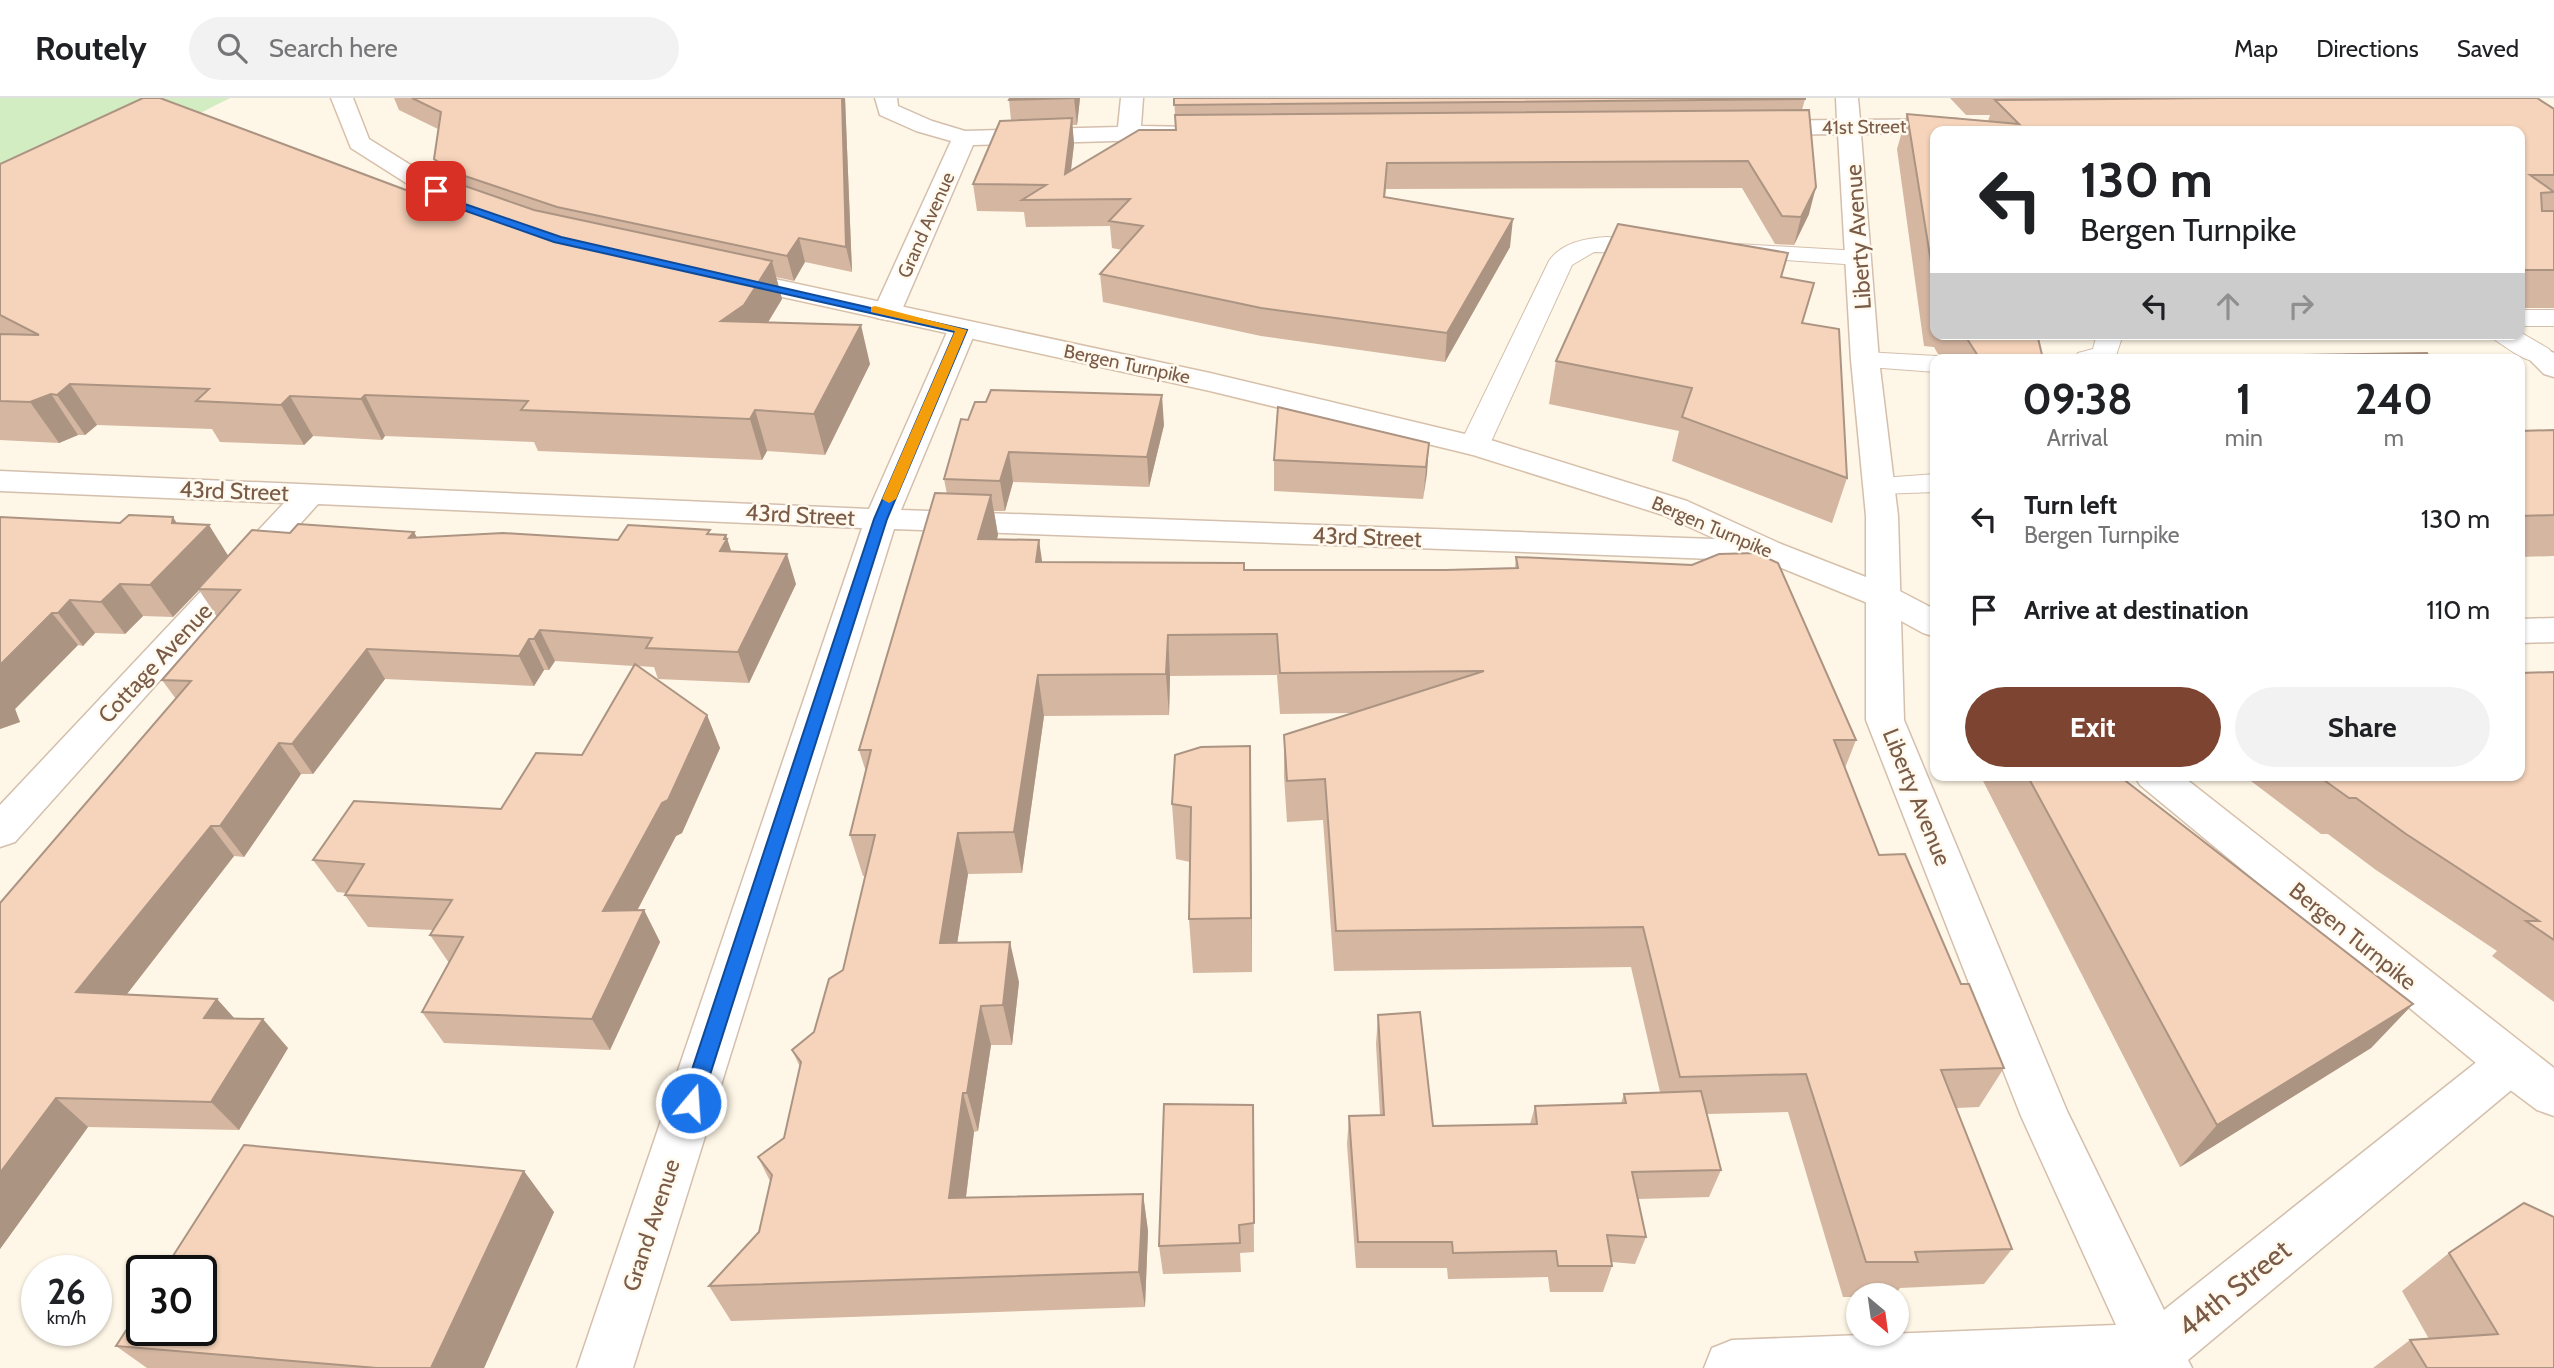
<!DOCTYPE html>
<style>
:root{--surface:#fff;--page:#f2f2f2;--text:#202124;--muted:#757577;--line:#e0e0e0;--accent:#7e4432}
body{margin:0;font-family:Cabin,sans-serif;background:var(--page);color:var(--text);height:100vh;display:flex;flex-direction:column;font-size:26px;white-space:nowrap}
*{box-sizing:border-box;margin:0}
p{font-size:23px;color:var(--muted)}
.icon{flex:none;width:38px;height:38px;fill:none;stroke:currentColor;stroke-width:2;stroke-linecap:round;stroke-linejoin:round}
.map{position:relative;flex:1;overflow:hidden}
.sheet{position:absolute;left:1930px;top:256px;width:595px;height:427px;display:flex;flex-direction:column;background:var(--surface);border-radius:14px;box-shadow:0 2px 5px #0004}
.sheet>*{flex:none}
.top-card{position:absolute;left:1930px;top:28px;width:595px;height:214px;border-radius:14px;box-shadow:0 2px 5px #0004;background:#fff;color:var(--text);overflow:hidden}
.needle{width:46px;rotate:151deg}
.fabs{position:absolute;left:1846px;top:1185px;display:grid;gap:14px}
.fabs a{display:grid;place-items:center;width:63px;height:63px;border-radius:50%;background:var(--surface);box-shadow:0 2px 5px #0004;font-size:35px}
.speed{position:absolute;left:21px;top:1157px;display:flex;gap:14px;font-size:35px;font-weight:700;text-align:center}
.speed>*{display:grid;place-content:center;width:91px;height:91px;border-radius:50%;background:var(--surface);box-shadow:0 2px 5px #0004;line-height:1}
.speed small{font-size:18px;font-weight:400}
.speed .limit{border:4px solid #111;border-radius:10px;background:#fff;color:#111}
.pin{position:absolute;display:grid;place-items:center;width:60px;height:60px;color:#fff;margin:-30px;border-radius:14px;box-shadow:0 4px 10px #0006}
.me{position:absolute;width:77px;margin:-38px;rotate:18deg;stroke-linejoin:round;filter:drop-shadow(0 0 5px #0008)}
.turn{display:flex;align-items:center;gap:24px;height:147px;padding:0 35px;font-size:32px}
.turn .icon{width:91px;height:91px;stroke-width:2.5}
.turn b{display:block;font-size:49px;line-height:60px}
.lanes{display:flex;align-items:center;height:66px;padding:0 35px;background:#0003;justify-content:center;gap:35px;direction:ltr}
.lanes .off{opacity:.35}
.eta{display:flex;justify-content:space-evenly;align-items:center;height:119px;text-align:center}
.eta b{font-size:42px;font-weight:700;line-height:49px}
.primary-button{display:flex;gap:14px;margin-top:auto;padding:14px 35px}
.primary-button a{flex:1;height:80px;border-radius:42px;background:var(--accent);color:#fff;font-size:28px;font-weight:700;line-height:80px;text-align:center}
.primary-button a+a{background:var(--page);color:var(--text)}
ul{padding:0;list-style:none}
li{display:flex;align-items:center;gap:21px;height:91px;padding:0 35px}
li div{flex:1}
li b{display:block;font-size:26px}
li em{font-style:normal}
header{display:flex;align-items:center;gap:42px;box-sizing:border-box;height:98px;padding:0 35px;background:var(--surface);border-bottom:2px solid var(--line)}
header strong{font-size:33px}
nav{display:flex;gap:38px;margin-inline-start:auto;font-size:24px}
.search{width:490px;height:63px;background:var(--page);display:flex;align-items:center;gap:18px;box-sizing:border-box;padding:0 24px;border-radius:38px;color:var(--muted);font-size:26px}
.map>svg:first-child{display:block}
.green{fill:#d3edc3}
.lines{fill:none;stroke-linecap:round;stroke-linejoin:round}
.service-casing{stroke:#d4bfad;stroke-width:2}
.minor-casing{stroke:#d4bfad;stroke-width:3}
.secondary-casing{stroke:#d7c0aa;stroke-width:3}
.service{fill:#fff;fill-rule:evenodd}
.minor{fill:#fff;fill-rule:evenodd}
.secondary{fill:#fff;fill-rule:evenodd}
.wall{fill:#d4b6a1}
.shaded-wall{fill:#ac9483}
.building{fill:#f6d4bb;stroke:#ac9483;stroke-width:2}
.route{fill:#1a73e8;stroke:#114b97;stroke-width:2}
.slow{fill:#f59e0b}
.labels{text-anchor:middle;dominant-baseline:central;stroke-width:5;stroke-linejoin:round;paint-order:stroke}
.far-street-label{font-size:19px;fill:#7a5b48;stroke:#fff9ee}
.street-label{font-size:23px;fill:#7a5b48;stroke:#fff9ee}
.near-street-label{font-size:28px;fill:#7a5b48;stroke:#fff9ee}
</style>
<header>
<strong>Routely</strong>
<div class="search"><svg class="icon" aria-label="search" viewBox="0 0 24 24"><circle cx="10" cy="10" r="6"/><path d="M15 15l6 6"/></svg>Search here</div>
<nav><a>Map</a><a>Directions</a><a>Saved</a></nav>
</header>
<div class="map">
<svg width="2554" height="1270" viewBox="0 0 2554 1270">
<rect width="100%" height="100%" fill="#fef6e6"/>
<path class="green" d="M0,0H230L0,116Z"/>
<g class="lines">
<g class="service-casing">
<path id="service" d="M1607,139L1668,144L1671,149L1668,154L1659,156L1594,154L1572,167L1489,348L1484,354L1474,357L1464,354L1459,348L1549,163C1561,145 1586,140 1607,139Z
M1738,146L1859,153L1868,155L1871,160L1868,165L1859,167L1729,158L1726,153L1729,148Z
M2520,212H2554V228H2520Z
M2520,234L2549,251L2553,257L2549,263C2528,268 2511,252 2495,242L2491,236Z
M2097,236H2123L2115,261H2075L2078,255L2093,251Z
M1865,254L1936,258L1946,261H1936V274L1855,268L1851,262L1855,256Z
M1936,376V394L1879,396L1868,393L1864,387L1868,381Z"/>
</g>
<g class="minor-casing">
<path id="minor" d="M875,0H897L898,8L932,23L965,33L1118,29L1121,0H1143L1141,28L1195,29L1198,34L1195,39L1187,41L973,47L901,214L897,220L887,222L877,220L873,214L951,43L916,33L880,17Z
M1836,0H1858L1860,22L1957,21L1965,23L1968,28L1963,33L1861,36L1879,262L1898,418L1904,622L2067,1013L2164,1212L2493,951L2510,945L2527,951L2534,965L2527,979L2188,1262L2192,1270H1704L1712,1250L1732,1242L2116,1227L2021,1018L1866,622V418L1851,262L1838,36L1758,37L1750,35L1747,30L1750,25L1758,23L1837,22Z
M962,224L972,226L976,232L901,412L1769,443L1781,446L1786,453L1781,460L1769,463L894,431L633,1270H577L862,430L318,406L15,744L0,749V707L284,405L0,393V373L869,411L948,232L952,226Z
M2539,248L2554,255V279L2544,276L2525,257L2529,251Z
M2554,520V544L2520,545V521Z"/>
</g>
<g class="secondary-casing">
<path id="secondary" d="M331,0H353L369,41L465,101L480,106L483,111L480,116L471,118L447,111L351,50Z
M728,171L1210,275L1494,343L1687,403L1781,446L1894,490L1936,512V539L1923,535L1870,506L1757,460L1663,417L1473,357L1210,293L719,185L715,179L719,173Z
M2134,677H2181L2554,970V1018L2537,1012L2493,979L2140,687Z"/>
</g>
<use href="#service" class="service"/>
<use href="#minor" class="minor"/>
<use href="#secondary" class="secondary"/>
</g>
<path class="wall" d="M394,0H845L852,174L805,164L794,183L776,179L782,201L768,224L870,266L825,357L767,353L762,362L538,353L534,344L385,338L382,342L313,338L304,347L220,344L212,331L97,327L85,337H78L59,345L0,342V66L422,98L442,79L434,61L438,31L399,12Z
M1080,0L1077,27H1072L1074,46L1071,73L1176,32L1174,0L1805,1L1802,12L1809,116L1794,147L1775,146L1742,90L1386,91L1385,99L1510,149L1445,264L1261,238L1103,204L1100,176L1122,152L1112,150L1110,128L1026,129L1024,114L977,113L973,86L1011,22L1009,2Z
M1950,0H2537L2554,11V210H2520V33H1936V236H2037L2043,261H1944L1945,258L1938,256L1934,249L1924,248L1897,51L1907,16L1988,23L1990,17H1966Z
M1782,179L1803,225L1847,380L1832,425L1672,363L1679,333L1549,306L1556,263Z
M961,321L1164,327L1149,389L1013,384L1005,413H994L998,437L997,441L1042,464L1244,472H1446L1515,470L1516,459L1856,642L1845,670L1879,757L1961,886L2004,970L1979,1009L1956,1010L2012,1151L1984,1186L1900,1190L1895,1197H1858V1199H1843L1788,1014L1707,1016L1721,1072L1709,1099L1638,1101L1646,1139L1635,1166L1612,1164V1168L1603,1194H1550L1548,1179L1448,1181L1447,1170H1356L1347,1046L1349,1018L1380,1017L1376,946L1378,917L1433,1028L1530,1026L1535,1008L1621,1005L1624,996L1660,994L1631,869L1334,873L1323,722L1287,724L1284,678V637L1352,615L1280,616L1277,577L1170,578L1169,617L1044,618L1022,775L968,776L957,845L1019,884L1012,947H991L978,1033L974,1034L966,1100L1143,1096L1148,1133L1145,1209L731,1223L709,1188L759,1134L770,1083L758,1059L784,1040L800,969L792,952L814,934L843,872L865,778H863L850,737L866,674L859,652L947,396L944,381Z
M2554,332V458L2520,459V333Z
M1429,345L1423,401L1274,393V362Z
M0,419L120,425H176L228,458L290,435L417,440L618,442L712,436L731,454L796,486L749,585L658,581L654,569L637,568L707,617L720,650L682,735L676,738L637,813L644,812L660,844L610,952L444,945L422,914L449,865L430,837L433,832L368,829L345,797L346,795L337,794L313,762L501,711L582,657L634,568L555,563L549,572H544L534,588L385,581L313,676H301L244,759L234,758L127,896L217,901L234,920L288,950L239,1032L88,1029L0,1151V805L176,601L162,582L217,519L199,492L173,519L143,518L125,536L95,535L83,548L78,547L15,611L20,624L0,631Z
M2554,574V904L2492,858L2497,853L2376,772L2328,736H2321L2243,677H2520Z
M1980,677H2118L2413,906L2371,950L2180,1069Z
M1251,703L1252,874L1193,875L1189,821L1190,764L1176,761L1172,706Z
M1253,1007L1254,1154L1240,1155L1241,1174L1163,1176L1159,1148Z
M554,1114L484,1270H147L116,1248Z
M2449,1155L2554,1270H2373L2410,1242L2429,1241L2402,1193Z"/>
<path class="shaded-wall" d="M842,0H845L852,174L846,149Z
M1074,0H1080L1077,27Z
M1072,20L1074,46L1067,103L1065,76Z
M1816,89L1809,116L1794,147L1801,119Z
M1513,121L1510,149L1445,264L1447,235Z
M799,140L805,164L794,183L787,158Z
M772,163L782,201L755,246L721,223Z
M861,227L870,266L825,357L814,316Z
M70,286L97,327L85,337L57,297Z
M51,296L78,337L59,345L30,304Z
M365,297L385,338L382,342L361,301Z
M1162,297L1164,327L1149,389L1147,359Z
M290,298L313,338L304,347L281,307Z
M755,312L767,353L762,362L750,321Z
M1429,345L1427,376L1423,401L1426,369Z
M1009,354L1013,384L1005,413L1000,383Z
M991,397L998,437L985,481L978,441Z
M173,419L190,446L209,427L229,459L198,491L199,492L173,519L150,487L172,425Z
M414,434L430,464L409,440Z
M726,437L737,471L720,453Z
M1039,442L1045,483L1036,464Z
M787,456L796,486L749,585L738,554Z
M120,486L143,518L125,536L101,504Z
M70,502L95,535L83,548L58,515Z
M52,515L78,547L15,611L20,624L0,631V567Z
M540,532L555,563L549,572L534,541Z
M1168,537L1170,578L1169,617L1166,576Z
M529,541L544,572L534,588L519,558Z
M367,551L385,581L313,676L292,646Z
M1038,577L1044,618L1022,775L1014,734Z
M707,617L720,650L682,735L676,738L620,845L603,813Z
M279,645L301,676L244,759L220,728Z
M1250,648L1251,703L1252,874L1251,820Z
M211,728L234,758L106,923L76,894Z
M958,735L968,776L951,885L940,845Z
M644,812L660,844L610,952L592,921Z
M1010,844L1019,884L1012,947L1003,907Z
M217,901L243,930L204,920Z
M2413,906L2371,950L2180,1069L2217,1027Z
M981,908L991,947L978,1033L967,995Z
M263,921L288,950L239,1032L211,1004Z
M963,995L974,1034L961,1137L949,1100Z
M56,1000L88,1029L0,1151V1075Z
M524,1073L554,1114L484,1270H431Z
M1143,1096L1148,1133L1145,1209L1139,1174Z"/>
<path class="building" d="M143,0H160L422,98L425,74L534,112L772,163L744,207L721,223L861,227L814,316L755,312L750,321L521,312L528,303L365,297L361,301L290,298L281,307L196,303L209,291L70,286L57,297L51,296L30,304L0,303V236L39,237L0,217V66Z
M412,0H842L846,149L799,140L787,158L557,109L456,75L434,61L441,14Z
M1010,0H1074L1009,2Z
M1174,0H1805V1L1174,7Z
M2219,0H2537L2554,11V77H2530L2554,94L2541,95L2542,113H2554V172H2520V33H1936V195L1907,16L2019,26L1995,2Z
M1809,12L1816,89L1801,119L1782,118L1748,63L1387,65L1384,99L1513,121L1447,235L1261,210L1100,176L1143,128L1109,123L1130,101L1022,102L1046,87L973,86L1000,23L1072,20L1065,76L1139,32H1176L1175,17Z
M1618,126L1788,155L1781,179L1814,185L1802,225L1839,231L1847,380L1682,319L1692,290L1556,263Z
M1964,236H2037L2043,261H1980Z
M2427,255L2430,261H2058Z
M991,292L1162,297L1147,359L1009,354L1000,383L944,381L961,321L968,322L975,304H986Z
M1278,309L1429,345L1426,369L1274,362Z
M2554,332V417L2520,418V333Z
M935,395L991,397L978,441L1039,442L1036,464L1244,465V472H1446L1518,470L1516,459L1692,467L1719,456L1756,455L1778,465L1856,642H1834L1879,757L1905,756L1961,886H1969L2004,970L1941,972L2012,1151L1915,1154L1918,1164H1866L1806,976L1680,979L1643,829L1336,833L1325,681L1287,683L1284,637L1484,573L1280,575L1277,536L1168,537L1166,576L1038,577L1014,734L958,735L940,845L1010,844L1003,907L981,908L967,995H963L949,1100L1143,1096L1139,1174L709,1188L759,1134L772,1077L758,1059L784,1040L801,964L792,952L814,934L829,881L843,872L875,737H850L871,652H859Z
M129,417L173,419L172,425L209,427L150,487L120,486L101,504L70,502L58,515H52L0,567V419L120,425Z
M298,426L414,434L409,440L503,435L618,442L628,427L710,432L707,436L726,437L724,441H727L720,453L787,456L738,554L646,550L652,540L540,532L534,541H529L519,558L367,551L292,646L279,645L220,728H211L76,894L217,901L204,920L263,921L211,1004L56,1000L0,1075V805L191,583L162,582L240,492L198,491L252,432L290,435Z
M635,566L707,617L668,702L662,705L603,813L644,812L592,921L422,914L463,839L430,837L452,802L345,797L364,766L313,762L354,703L501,711L536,655L582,657Z
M2554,574V842L2526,823H2539L2406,736L2356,700H2349L2317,677H2520V575Z
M1250,648L1251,820L1189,821L1191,709L1172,706L1175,657L1201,649Z
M2027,677H2118L2413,906L2217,1027Z
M1420,914L1433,1028L1537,1026L1535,1008L1626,1005L1624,996L1701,993L1721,1072L1632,1074L1646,1139L1607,1137L1612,1168H1558L1556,1153L1453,1155L1452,1144H1358L1349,1018L1384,1017L1378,917Z
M1164,1006L1253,1007L1254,1125L1239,1127L1240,1145L1159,1148Z
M244,1047L524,1073L431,1270H377L116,1248L142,1208V1232H201V1172H164Z
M2524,1105L2554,1119V1270H2427L2410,1242L2498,1236L2449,1155Z"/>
<path class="route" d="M433,91H440L459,104L561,139L967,232L887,421L701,1005L698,1011L691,1014L684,1011L681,1005L874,421L955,234L554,144L452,108L433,96Z"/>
<path class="slow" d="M875,208L967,232L896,401L889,405L882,401L955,233L871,214V209Z"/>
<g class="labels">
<g class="far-street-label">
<text transform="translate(1864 29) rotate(-1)">41st Street</text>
<text transform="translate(926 127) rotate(-66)">Grand Avenue</text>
<text transform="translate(1127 266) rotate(12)">Bergen Turnpike</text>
<text transform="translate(1712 429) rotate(23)">Bergen Turnpike</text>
</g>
<g class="street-label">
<text transform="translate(1858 139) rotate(-94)">Liberty Avenue</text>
<text transform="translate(234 393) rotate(2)">43rd Street</text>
<text transform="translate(800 417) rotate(3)">43rd Street</text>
<text transform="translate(1367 439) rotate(2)">43rd Street</text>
<text transform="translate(155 565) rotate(-47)">Cottage Avenue</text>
<text transform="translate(1917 699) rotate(68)">Liberty Avenue</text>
<text transform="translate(2353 838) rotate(39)">Bergen Turnpike</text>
<text transform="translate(651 1127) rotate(-72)">Grand Avenue</text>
</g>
<g class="near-street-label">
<text transform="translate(2234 1190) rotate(-39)">44th Street</text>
</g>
</g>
</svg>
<div class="fabs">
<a><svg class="needle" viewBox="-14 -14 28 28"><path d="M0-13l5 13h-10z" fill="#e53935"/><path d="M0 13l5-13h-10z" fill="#757577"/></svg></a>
</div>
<div class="speed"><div>26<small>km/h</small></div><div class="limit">30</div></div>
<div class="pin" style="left:436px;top:93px;background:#d93025"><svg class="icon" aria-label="arrive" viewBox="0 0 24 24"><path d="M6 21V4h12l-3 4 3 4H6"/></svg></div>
<svg class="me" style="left:691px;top:1005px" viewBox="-20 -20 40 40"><circle r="17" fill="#1a73e8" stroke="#fff" stroke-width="3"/><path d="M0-11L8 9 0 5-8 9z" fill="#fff"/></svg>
<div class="top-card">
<div class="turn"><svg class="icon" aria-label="left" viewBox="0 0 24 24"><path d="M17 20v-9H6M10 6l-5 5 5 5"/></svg><div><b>130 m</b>Bergen Turnpike</div></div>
<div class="lanes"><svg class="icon" aria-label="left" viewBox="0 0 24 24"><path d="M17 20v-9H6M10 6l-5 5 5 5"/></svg><svg class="icon off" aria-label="ahead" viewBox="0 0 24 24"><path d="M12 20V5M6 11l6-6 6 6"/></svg><svg class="icon off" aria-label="right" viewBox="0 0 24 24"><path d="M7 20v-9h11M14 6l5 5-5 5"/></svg></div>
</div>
<section class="sheet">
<div class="eta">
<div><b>09:38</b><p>Arrival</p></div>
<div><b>1</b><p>min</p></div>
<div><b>240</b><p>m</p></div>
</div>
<ul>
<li><svg class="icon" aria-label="left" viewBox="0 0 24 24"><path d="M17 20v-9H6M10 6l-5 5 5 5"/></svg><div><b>Turn left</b><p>Bergen Turnpike</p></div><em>130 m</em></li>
<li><svg class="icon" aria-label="arrive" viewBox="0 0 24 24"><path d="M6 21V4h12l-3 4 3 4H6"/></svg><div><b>Arrive at destination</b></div><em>110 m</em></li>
</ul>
<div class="primary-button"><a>Exit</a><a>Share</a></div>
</section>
</div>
